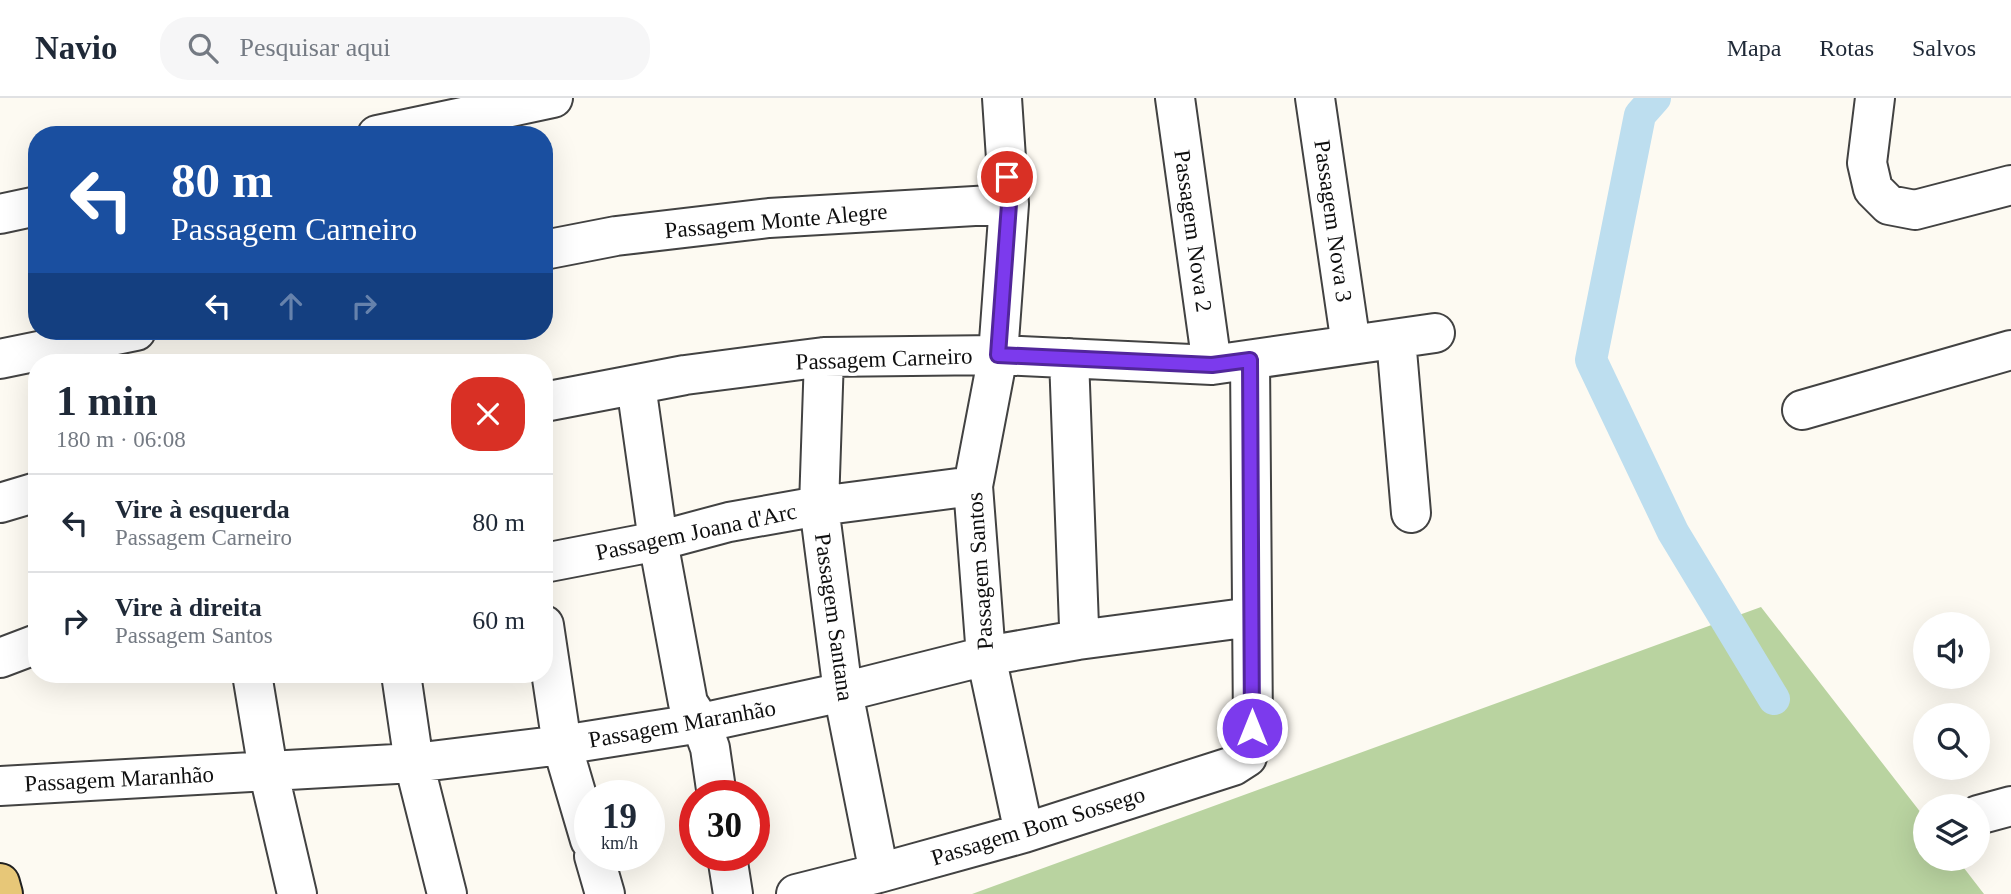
<!DOCTYPE html>
<html lang="pt">
<meta charset="utf-8">
<style>
:root{--surface:#fff;--page:#f6f6f7;--text:#1f2937;--muted:#747a83;--line:#e0e1e3}
body{margin:0;font-family:"Times New Roman",serif;background:var(--page);color:var(--text);height:100vh;display:flex;flex-direction:column;font-size:26px;white-space:nowrap}
*{box-sizing:border-box;margin:0}
p{font-size:23px;color:var(--muted)}
.icon{flex:none;width:38px;height:38px;fill:none;stroke:currentColor;stroke-width:2;stroke-linecap:round;stroke-linejoin:round}
.map{position:relative;flex:1;overflow:hidden}
.sheet{position:absolute;left:28px;top:256px;width:525px;height:329px;display:flex;flex-direction:column;background:var(--surface);border-radius:28px;box-shadow:0 7px 28px #0002}
.sheet>*{flex:none}
.hud{position:absolute;left:28px;top:28px;width:525px;height:214px;border-radius:28px;box-shadow:0 7px 28px #0002;background:#1a4fa0;color:#fff;overflow:hidden}
.fabs{position:absolute;left:1913px;top:514px;display:grid;gap:14px}
.fabs a{display:grid;place-items:center;width:77px;height:77px;border-radius:50%;background:var(--surface);box-shadow:0 7px 28px #0002;font-size:35px}
.speed{position:absolute;left:574px;top:682px;display:flex;gap:14px;font-size:35px;font-weight:700;text-align:center}
.speed>*{display:grid;place-content:center;width:91px;height:91px;border-radius:50%;background:var(--surface);box-shadow:0 7px 28px #0002;line-height:1}
.speed small{font-size:18px;font-weight:400}
.speed .limit{border:10px solid #d22;background:#fff;color:#111}
.pin{position:absolute;display:grid;place-items:center;width:60px;height:60px;color:#fff;margin:-30px;border:4px solid #fff;border-radius:50%;box-shadow:0 2px 7px #0007}
.me{position:absolute;width:77px;margin:-38px;rotate:0deg;stroke-linejoin:round;filter:drop-shadow(0 0 5px #0008)}
.turn{display:flex;align-items:center;gap:24px;height:147px;padding:0 28px;font-size:32px}
.turn .icon{width:91px;height:91px;stroke-width:2.5}
.turn b{display:block;font-size:49px;line-height:60px}
.lanes{display:flex;align-items:center;height:66px;padding:0 28px;background:#0003;justify-content:center;gap:35px;direction:ltr}
.lanes .off{opacity:.35}
.round{display:grid;place-items:center;flex:none;width:74px;height:74px;border-radius:28px;background:var(--page)}
.overview{display:flex;align-items:center;justify-content:space-between;height:119px;padding:0 28px}
h1{font-size:42px;font-weight:700;line-height:52px}
ul{padding:0;list-style:none}
li{display:flex;align-items:center;gap:21px;height:98px;padding:0 28px;border-top:2px solid var(--line)}
li div{flex:1}
li b{display:block;font-size:26px}
li em{font-style:normal}
header{display:flex;align-items:center;gap:42px;box-sizing:border-box;height:98px;padding:0 35px;background:var(--surface);border-bottom:2px solid var(--line)}
header strong{font-size:33px}
nav{display:flex;gap:38px;margin-inline-start:auto;font-size:24px}
.search{width:490px;height:63px;background:var(--page);display:flex;align-items:center;gap:18px;box-sizing:border-box;padding:0 24px;border-radius:28px;color:var(--muted);font-size:26px}
.map>svg:first-child{display:block}
.forest{fill:#b9d3a0}
.lines{fill:none;stroke-linecap:round;stroke-linejoin:round}
.canal{stroke:#bddeef;stroke-width:32}
.minor-casing{stroke:#424242;stroke-width:42}
.major-casing{stroke:#202020;stroke-width:42}
.minor{stroke:#fff;stroke-width:38}
.major{stroke:#e7c778;stroke-width:38}
.route-casing{stroke:#51269a;stroke-width:18}
.route{stroke:#7c3aed;stroke-width:12}
.labels{text-anchor:middle;dominant-baseline:central;stroke-width:7;stroke-linejoin:round;paint-order:stroke}
.street-label{font-size:23px;fill:#0f0f0f;stroke:#fff}
</style>
<header>
<strong>Navio</strong>
<div class="search"><svg class="icon" aria-label="search" viewBox="0 0 24 24"><circle cx="10" cy="10" r="6"/><path d="M15 15l6 6"/></svg>Pesquisar aqui</div>
<nav><a>Mapa</a><a>Rotas</a><a>Salvos</a></nav>
</header>
<div class="map">
<svg width="2011" height="796" viewBox="0 0 2011 796">
<rect width="100%" height="100%" fill="#fdfaf2"/>
<path class="forest" d="M1761,509L1925,720V761H1957L1984,796H972Z"/>
<g class="lines">
<path class="canal" d="M1655,0L1640,17L1591,262L1673,434L1774,601"/>
<g class="minor-casing">
<path id="minor" d="M1002,0L1009,106L998,257L973,388L986,558L1024,735
M1175,0L1212,267
M1315,0L1351,247
M1875,0L1867,65L1873,91L1889,107L1915,112L2011,87
M377,37L553,0
M0,116L37,108
M544,152L616,138L769,120L1009,106
M1396,241L1411,415
M824,259L819,408L843,594L879,775
M0,261L136,233
M636,287L658,443L688,605L701,625L710,650L717,698
M544,304L685,277L824,259L998,257L1212,267L1435,235
M1802,312L2011,252
M0,405L37,394
M544,465L658,443L729,424L819,408L973,388
M544,527L562,647L590,742
M1078,542L1252,519
M0,560L37,546
M252,576L268,672L297,796
M401,576L414,665L447,796
M0,688L414,665L562,647L701,625L843,594L986,558L1078,542L1079,528L1069,260
M1978,717L2011,708
M594,758L605,796
M727,758L733,796
M796,796L879,775L1024,735L1233,668L1247,659L1253,630L1250,262"/>
</g>
<g class="major-casing">
<path id="major" d="M0,785L3,796"/>
</g>
<use href="#minor" class="minor"/>
<use href="#major" class="major"/>
</g>
<g class="lines">
<g class="route-casing">
<path id="route" d="M1007,79L1009,106L998,257L1212,267L1250,262L1252,630"/>
</g>
<use href="#route" class="route"/>
</g>
<g class="labels">
<g class="street-label">
<text transform="translate(776 123) rotate(-5)">Passagem Monte Alegre</text>
<text transform="translate(1333 123) rotate(82)">Passagem Nova 3</text>
<text transform="translate(1193 133) rotate(82)">Passagem Nova 2</text>
<text transform="translate(884 261) rotate(-2)">Passagem Carneiro</text>
<text transform="translate(696 434) rotate(-12)">Passagem Joana d'Arc</text>
<text transform="translate(980 473) rotate(-94)">Passagem Santos</text>
<text transform="translate(834 519) rotate(82)">Passagem Santana</text>
<text transform="translate(682 626) rotate(-10)">Passagem Maranhão</text>
<text transform="translate(119 681) rotate(-3)">Passagem Maranhão</text>
<text transform="translate(1038 728) rotate(-17)">Passagem Bom Sossego</text>
</g>
</g>
</svg>
<div class="fabs">
<a><svg class="icon" aria-label="sound" viewBox="0 0 24 24"><path d="M4 9h4l5-4v14l-5-4H4zM17 9q2 3 0 6"/></svg></a>
<a><svg class="icon" aria-label="search" viewBox="0 0 24 24"><circle cx="10" cy="10" r="6"/><path d="M15 15l6 6"/></svg></a>
<a><svg class="icon" aria-label="layers" viewBox="0 0 24 24"><path d="M12 4l9 5-9 5-9-5zM3 14l9 5 9-5"/></svg></a>
</div>
<div class="speed"><div>19<small>km/h</small></div><div class="limit">30</div></div>
<div class="pin" style="left:1007px;top:79px;background:#d93025"><svg class="icon" aria-label="arrive" viewBox="0 0 24 24"><path d="M6 21V4h12l-3 4 3 4H6"/></svg></div>
<svg class="me" style="left:1252px;top:630px" viewBox="-20 -20 40 40"><circle r="17" fill="#7c3aed" stroke="#fff" stroke-width="3"/><path d="M0-11L8 9 0 5-8 9z" fill="#fff"/></svg>
<div class="hud">
<div class="turn"><svg class="icon" aria-label="left" viewBox="0 0 24 24"><path d="M17 20v-9H6M10 6l-5 5 5 5"/></svg><div><b>80 m</b>Passagem Carneiro</div></div>
<div class="lanes"><svg class="icon" aria-label="left" viewBox="0 0 24 24"><path d="M17 20v-9H6M10 6l-5 5 5 5"/></svg><svg class="icon off" aria-label="ahead" viewBox="0 0 24 24"><path d="M12 20V5M6 11l6-6 6 6"/></svg><svg class="icon off" aria-label="right" viewBox="0 0 24 24"><path d="M7 20v-9h11M14 6l5 5-5 5"/></svg></div>
</div>
<section class="sheet">
<div class="overview"><div><h1>1 min</h1><p>180 m · 06:08</p></div><a class="round" style="background:#d93025;color:#fff"><svg class="icon" aria-label="close" viewBox="0 0 24 24"><path d="M6 6l12 12M18 6L6 18"/></svg></a></div>
<ul>
<li><svg class="icon" aria-label="left" viewBox="0 0 24 24"><path d="M17 20v-9H6M10 6l-5 5 5 5"/></svg><div><b>Vire à esquerda</b><p>Passagem Carneiro</p></div><em>80 m</em></li>
<li><svg class="icon" aria-label="right" viewBox="0 0 24 24"><path d="M7 20v-9h11M14 6l5 5-5 5"/></svg><div><b>Vire à direita</b><p>Passagem Santos</p></div><em>60 m</em></li>
</ul>
</section>
</div>
